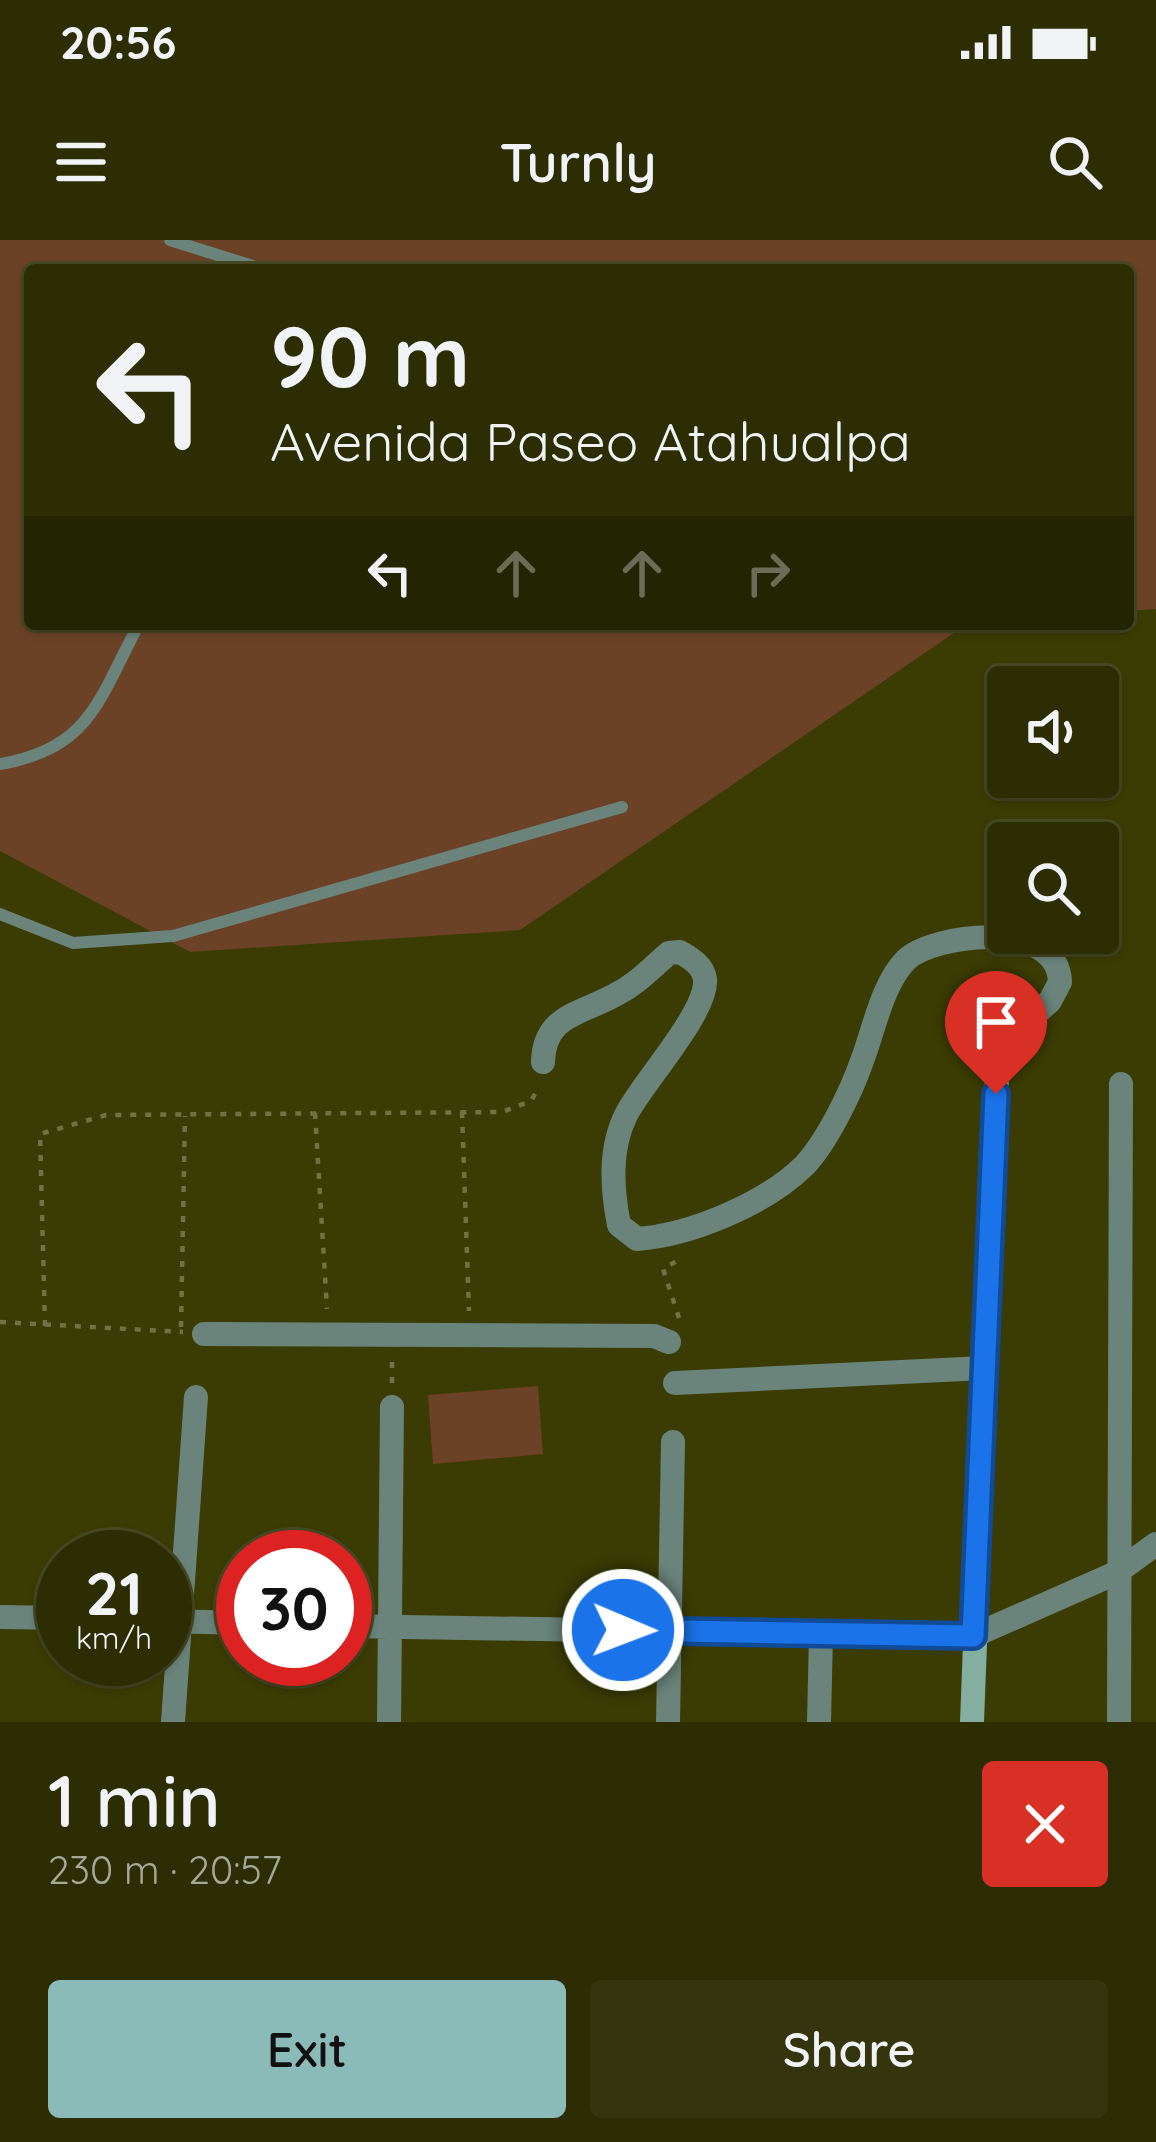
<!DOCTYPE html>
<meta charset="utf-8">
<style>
:root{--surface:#2c2d02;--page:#34350c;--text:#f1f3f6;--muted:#a6a899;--line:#484924;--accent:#8bbbb9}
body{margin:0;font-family:Quicksand,sans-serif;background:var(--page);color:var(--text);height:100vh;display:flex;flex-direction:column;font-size:45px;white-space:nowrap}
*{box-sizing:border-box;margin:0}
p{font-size:39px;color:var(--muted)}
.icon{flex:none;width:66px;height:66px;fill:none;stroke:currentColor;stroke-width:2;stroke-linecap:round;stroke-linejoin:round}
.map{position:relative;height:1482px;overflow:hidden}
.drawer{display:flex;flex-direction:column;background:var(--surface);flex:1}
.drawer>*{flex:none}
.guide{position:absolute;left:24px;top:24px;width:1110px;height:366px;border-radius:12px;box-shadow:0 3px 9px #0004,0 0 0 3px var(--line);background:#2c2d02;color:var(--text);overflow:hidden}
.buttons{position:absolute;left:987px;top:426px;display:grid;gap:24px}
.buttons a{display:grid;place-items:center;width:132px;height:132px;border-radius:12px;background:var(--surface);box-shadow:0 3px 9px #0004,0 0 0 3px var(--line);font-size:60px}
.speed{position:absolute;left:36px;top:1290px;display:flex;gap:24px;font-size:60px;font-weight:700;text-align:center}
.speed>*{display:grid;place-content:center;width:156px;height:156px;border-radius:50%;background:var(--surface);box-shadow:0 3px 9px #0004,0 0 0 3px var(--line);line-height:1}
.speed small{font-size:30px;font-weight:400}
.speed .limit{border:18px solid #d22;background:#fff;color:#111}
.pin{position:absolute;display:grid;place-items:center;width:102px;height:102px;color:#fff;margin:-123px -51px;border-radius:50% 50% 50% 0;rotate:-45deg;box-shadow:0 0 12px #0007}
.pin .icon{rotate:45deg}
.me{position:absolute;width:132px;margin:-66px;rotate:91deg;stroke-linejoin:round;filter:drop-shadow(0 0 9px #0008)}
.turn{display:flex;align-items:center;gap:42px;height:252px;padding:0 48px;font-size:54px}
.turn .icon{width:156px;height:156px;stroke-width:2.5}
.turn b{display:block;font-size:84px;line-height:102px}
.lanes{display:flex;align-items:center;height:114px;padding:0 48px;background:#0003;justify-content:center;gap:60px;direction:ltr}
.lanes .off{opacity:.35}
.round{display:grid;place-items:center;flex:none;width:126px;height:126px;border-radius:12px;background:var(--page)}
.overview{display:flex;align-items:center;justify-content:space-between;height:204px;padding:0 48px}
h1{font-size:72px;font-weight:600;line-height:90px}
.primary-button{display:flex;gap:24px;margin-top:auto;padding:24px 48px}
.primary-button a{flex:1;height:138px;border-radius:12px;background:var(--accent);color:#111;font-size:48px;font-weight:600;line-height:138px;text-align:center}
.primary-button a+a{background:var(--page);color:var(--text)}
.status{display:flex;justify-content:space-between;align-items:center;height:84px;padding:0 60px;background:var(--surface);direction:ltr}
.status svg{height:33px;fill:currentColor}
header{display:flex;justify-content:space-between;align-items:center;height:156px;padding:0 48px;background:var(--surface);font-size:54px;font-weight:600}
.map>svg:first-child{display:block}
.green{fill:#6c4227}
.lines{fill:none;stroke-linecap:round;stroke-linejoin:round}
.path{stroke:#717243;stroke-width:4.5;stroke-dasharray:6 9;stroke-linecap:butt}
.lane{stroke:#6a847b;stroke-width:12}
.street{stroke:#6a847b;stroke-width:24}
.secondary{stroke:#84aea0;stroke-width:24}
.route-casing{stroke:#114b97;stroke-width:30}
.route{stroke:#1a73e8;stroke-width:21}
</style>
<div class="status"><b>20:56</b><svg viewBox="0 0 49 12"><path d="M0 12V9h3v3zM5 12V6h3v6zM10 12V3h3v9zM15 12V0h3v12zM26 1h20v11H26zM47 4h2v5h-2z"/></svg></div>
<header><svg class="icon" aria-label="menu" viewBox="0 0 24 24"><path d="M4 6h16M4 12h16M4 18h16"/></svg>Turnly<svg class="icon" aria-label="search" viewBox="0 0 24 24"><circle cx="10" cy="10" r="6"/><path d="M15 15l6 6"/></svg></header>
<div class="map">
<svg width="1156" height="1482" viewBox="0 0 1156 1482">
<rect width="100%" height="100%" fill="#3b3c03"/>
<path class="green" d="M0,0H1156V369L1128,371V30H30V384H967L520,690L190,712L0,611Z
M538,1146L543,1214L433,1224L428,1155Z"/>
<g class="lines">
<path class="path" d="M462,872L469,1071
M315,873L327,1069
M679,1078L663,1029L682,1018
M0,1082L183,1092
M45,1086L40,894L106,875L502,872L531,861L539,847
M181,1087L185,876
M392,1143V1118"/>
<path class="lane" d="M170,0L265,30
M421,30H423
M0,524C91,509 99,458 139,384
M0,674L73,703L173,696L622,567"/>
<path class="street" d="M543,822C544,775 581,774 615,755C637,744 650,729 669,713L680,712C690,718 703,725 705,739C708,772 642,843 626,875C609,909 612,949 619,985L637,999C691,995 765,964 804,926C827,902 851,852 862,821C874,790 882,744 906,720C932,694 1058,678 1060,742L1050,761L998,808
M204,1094L654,1096L669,1102
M675,1143L984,1128
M0,1377L63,1378
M167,1381L243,1383
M345,1386L973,1396L1116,1333L1156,1304
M173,1482L196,1157
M389,1482L392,1167
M668,1482L673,1202
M819,1482L821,1393
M1119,1482L1121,844"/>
<path class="secondary" d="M972,1482L998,808"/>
</g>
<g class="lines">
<g class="route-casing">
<path id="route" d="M623,1390L973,1396L996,854"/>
</g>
<use href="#route" class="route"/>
</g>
</svg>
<div class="buttons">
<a><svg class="icon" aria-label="sound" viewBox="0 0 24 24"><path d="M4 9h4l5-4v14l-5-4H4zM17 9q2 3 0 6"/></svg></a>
<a><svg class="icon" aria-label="search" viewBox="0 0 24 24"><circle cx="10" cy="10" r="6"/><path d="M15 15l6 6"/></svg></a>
</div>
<div class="speed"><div>21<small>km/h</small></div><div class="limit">30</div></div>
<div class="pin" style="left:996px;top:854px;background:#d93025"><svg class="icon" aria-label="arrive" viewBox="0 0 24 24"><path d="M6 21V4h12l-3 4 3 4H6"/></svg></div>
<svg class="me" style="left:623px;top:1390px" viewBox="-20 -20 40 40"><circle r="17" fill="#1a73e8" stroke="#fff" stroke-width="3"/><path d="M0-11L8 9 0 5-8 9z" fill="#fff"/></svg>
<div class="guide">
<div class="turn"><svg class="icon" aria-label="left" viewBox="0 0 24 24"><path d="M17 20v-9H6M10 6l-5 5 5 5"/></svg><div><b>90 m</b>Avenida Paseo Atahualpa</div></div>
<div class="lanes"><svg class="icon" aria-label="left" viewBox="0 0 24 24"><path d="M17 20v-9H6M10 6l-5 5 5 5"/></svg><svg class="icon off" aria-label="ahead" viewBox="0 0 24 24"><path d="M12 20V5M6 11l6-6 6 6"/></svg><svg class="icon off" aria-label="ahead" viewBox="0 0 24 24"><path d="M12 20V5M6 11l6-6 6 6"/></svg><svg class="icon off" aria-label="right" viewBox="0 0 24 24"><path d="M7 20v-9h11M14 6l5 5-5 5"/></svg></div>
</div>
</div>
<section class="drawer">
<div class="overview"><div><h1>1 min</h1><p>230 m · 20:57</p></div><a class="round" style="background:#d93025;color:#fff"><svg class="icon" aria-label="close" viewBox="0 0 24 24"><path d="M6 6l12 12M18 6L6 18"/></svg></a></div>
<div class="primary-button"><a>Exit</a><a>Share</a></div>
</section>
